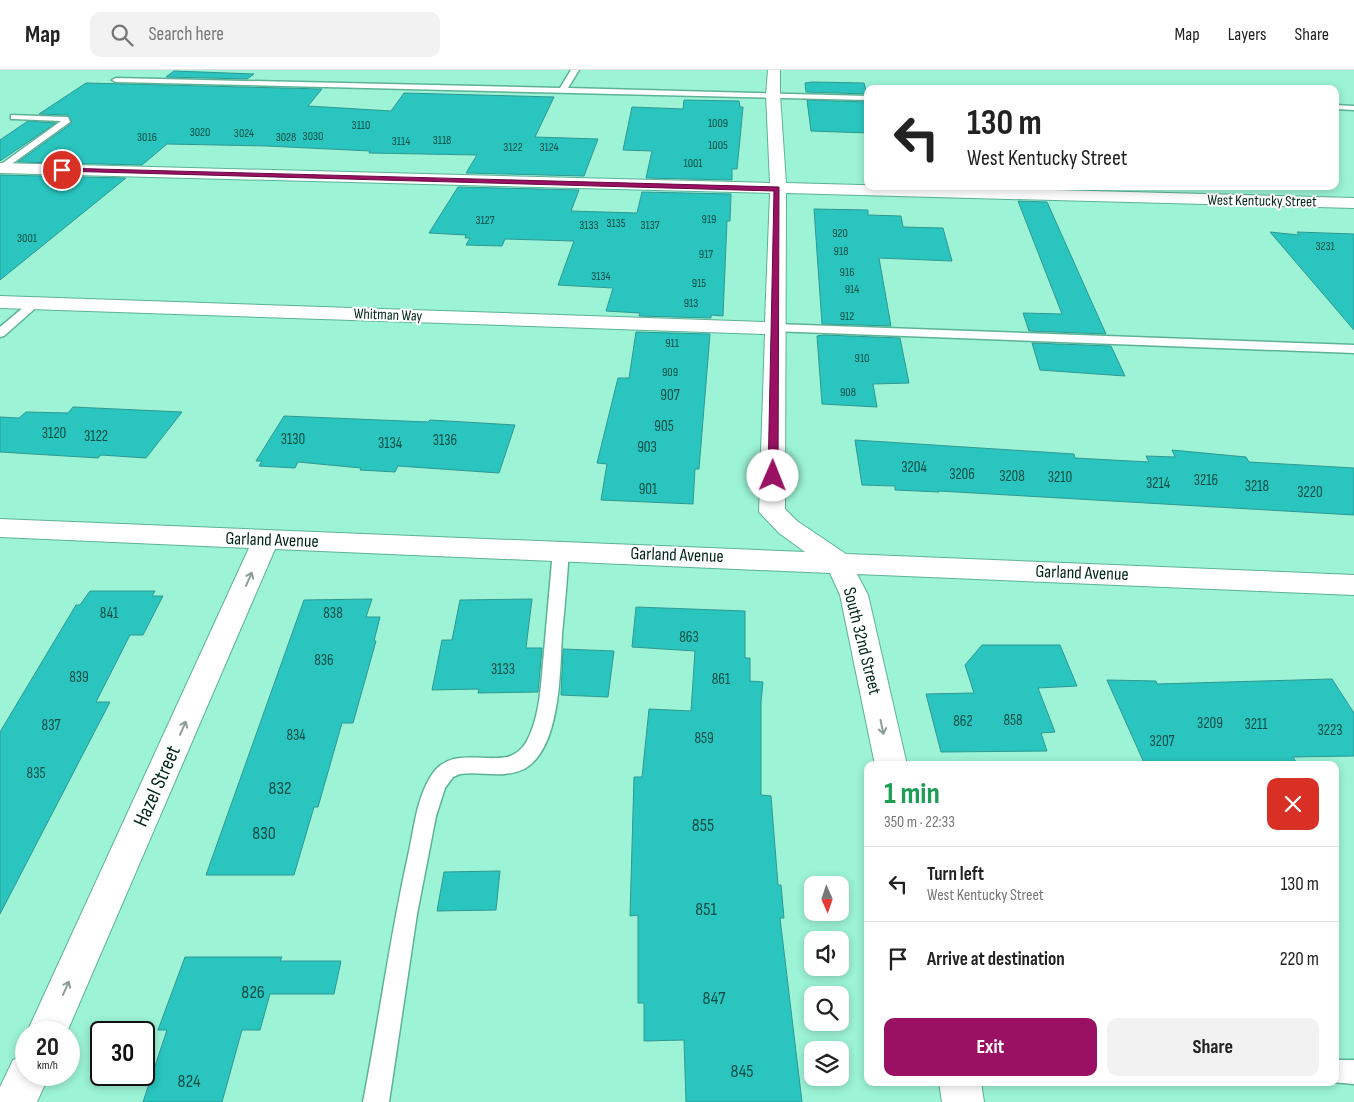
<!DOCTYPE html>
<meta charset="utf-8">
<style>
:root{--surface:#fff;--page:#f2f2f2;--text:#222;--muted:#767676;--line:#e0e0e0;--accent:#9a1164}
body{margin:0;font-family:"Sofia Sans Condensed",sans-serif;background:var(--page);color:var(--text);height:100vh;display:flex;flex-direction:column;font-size:19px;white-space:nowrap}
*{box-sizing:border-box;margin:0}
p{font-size:16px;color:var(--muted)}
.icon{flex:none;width:28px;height:28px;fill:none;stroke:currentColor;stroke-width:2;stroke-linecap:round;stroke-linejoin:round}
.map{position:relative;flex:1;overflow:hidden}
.details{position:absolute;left:864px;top:691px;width:475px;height:325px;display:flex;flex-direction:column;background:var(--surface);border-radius:10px;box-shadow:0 2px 8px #0003}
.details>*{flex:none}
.top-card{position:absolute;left:864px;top:15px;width:475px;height:105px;border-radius:10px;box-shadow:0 2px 8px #0003;background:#fff;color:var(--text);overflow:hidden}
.needle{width:32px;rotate:177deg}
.controls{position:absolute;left:804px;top:806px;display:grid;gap:10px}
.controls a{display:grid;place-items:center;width:45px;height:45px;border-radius:10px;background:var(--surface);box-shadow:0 2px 8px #0003;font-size:25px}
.speed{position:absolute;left:15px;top:951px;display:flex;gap:10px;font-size:25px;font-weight:700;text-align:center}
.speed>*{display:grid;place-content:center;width:65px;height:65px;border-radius:50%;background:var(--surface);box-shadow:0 2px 8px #0003;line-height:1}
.speed small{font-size:12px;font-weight:400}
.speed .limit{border:2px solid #111;border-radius:8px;background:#fff;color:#111}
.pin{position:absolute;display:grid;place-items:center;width:42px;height:42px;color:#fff;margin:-21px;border:2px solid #fff;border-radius:50%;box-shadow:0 1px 5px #0007}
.me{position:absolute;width:55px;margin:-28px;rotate:1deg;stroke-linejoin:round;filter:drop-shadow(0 0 4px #0008)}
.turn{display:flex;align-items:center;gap:18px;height:105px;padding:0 20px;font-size:22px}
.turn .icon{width:65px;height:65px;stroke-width:2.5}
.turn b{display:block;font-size:35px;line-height:42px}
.round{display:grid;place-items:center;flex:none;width:52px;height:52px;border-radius:10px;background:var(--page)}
.summary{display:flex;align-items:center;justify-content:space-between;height:85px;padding:0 20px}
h1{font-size:30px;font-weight:700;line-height:38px;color:#1e9e55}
.action{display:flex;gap:10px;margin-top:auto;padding:10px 20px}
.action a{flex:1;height:58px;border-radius:10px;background:var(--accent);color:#fff;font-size:20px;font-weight:700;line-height:58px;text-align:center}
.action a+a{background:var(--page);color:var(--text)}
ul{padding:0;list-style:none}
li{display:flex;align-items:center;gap:15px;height:75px;padding:0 20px;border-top:1px solid var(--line)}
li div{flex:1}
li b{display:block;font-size:19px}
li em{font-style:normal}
header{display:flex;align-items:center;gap:30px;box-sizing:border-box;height:70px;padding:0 25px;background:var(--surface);border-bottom:1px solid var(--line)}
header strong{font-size:24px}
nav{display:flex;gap:28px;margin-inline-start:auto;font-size:18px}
.search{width:350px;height:45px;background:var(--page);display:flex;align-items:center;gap:12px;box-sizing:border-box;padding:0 18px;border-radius:10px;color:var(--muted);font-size:19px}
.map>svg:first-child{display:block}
.building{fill:#2ac5bf;stroke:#2f9893}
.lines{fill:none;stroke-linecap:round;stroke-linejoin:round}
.lane-casing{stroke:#5cb297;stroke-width:3}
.street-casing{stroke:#5cb297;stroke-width:2}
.lane{fill:#fff;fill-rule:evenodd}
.street{fill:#fff;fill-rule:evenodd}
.oneway{stroke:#8c9c98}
.route{fill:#9a1164;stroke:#640b41}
.labels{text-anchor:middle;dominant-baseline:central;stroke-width:4;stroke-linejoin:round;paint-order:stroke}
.far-number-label{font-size:12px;fill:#0a4c43}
.far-street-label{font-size:15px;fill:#00241a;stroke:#fff}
.number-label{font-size:15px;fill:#0a4c43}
.street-label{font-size:18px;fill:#00241a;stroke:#fff}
.near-number-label{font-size:18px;fill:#0a4c43}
.near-street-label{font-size:21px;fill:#00241a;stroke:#fff}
</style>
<header>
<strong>Map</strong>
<div class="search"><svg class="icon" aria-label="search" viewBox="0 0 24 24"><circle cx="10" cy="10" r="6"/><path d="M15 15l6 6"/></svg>Search here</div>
<nav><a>Map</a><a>Layers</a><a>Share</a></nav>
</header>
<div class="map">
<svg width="1354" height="1032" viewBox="0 0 1354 1032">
<rect width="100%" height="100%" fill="#9cf3d5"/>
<path class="building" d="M174,1L254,4L247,9L166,7Z
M812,12L864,13L867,24L806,22L805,13Z
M86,13L322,19L308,36L391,41L404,23L554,27L535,67L598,69L584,106L466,103L477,85L369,83L370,81L267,76L167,74L142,95L18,92L72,53L68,45L39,44Z
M684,30L739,31L740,37H743L739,79L737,99H732V110L646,108L652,81L623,80L632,37L683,39Z
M807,30L868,32V63L811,61Z
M28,51L56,53L0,91V70Z
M0,105L126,108L0,210Z
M458,117L579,120L571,141L637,143L642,122L731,124L730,151H727L723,246L711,245V248L639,246L640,243L606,241L613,218L558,215L574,171L505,169L502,176L466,175L470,168H465L466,165L429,163Z
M1018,131L1047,132L1106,264L1029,261L1023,243L1062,244Z
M814,139L868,140V145L901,146L903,157L943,158L952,191L879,188L891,256L822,254Z
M1270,162L1299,165L1297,162L1354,164V260Z
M636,262L710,264L699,399H695L693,434L601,430L607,394L597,393L618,308H629Z
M824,265L900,268L909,313L873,314L877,337L822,334L817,266Z
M1032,273L1111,276L1125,306L1040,300Z
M73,337L182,342L146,388L101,385L98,388L0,382V347L19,348L26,342L68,343Z
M284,346L428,352L430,350L515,355L499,403L398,396L395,402L360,400L361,398L298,392L295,398L259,396L262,391H256Z
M855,370L1074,384L1075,388L1149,392L1146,386L1175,387L1172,380L1246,387L1249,392L1354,398V445L939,421V422L895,420V416L862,415Z
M90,521H155L152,526H163L143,565H130L96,632H110L0,844V662L76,535H80Z
M372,529L366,547H380L374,571H376L353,653H342L318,737H314L294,805H206L304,530Z
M532,529L526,578H542L538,622L478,623L479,619L432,620L442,570H452L460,530Z
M636,537L745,541V588H750V611L763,612L761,632V725L771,726L778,815H781L784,848H780L802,1032H686L684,970L644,971V933H638V845L630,846L634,707H642L649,639L691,641L695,581L632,577Z
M982,575H1060L1077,616L1038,618L1055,662L1041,663L1047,681L941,682L926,624L974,623L965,595Z
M563,579L614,581L608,627L561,625Z
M1332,609L1354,643V686L1293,687L1298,695H1145L1107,610L1156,611L1157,614Z
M500,801L496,840L437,841L444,802Z
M185,887H282L280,891H341L334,924H270L260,960H242L222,1032H143L167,960H158Z"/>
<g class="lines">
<g class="lane-casing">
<path id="lane" d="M571,0H579L568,18L868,26V30L116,12L112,10L116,8L560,18Z
M1335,35L1354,36V40L1335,39Z
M11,45L65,47H68L70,52L2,101L0,100V95L61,51L14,49H11Z
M35,230L39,231L41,233L39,235L4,266L0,267V257L31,231Z
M776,254L1354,275V283L772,261L770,258L772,255Z
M561,474L567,476L569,480C567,508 565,536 562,564C560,600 561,679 524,699C504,709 481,701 460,704L453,707L445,718L436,746L417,844L389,1032H363C379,950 390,867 408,786C414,760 416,730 431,706C449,677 480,692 507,687C516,685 523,678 527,671C541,644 541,611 544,582C547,548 550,514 553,480L555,476Z
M1335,990H1354V1014L1331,1012H1335Z"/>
</g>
<g class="street-casing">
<path id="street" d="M768,0H780V25L786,113L1354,128V138L786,123L785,439L797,451L846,484L1354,505V525L857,504L868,525L907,695H875L840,525L830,503L275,479L67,962H27L249,478L0,467V449L805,482L779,463L759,442L765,264L0,238V226L765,252L770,123L0,103V93L770,113L766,25Z
M26,985V1005H49L37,1032H0V1017L13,990Z
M939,1012H981L984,1032H942Z"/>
</g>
<use href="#lane" class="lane"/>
<use href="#street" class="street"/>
</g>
<defs><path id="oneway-shaft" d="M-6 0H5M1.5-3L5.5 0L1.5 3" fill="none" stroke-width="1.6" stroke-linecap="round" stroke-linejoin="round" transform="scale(1.25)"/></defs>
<g class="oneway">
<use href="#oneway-shaft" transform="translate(249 509) rotate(-66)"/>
<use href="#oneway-shaft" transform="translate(882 657) rotate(78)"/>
<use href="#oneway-shaft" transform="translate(183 658) rotate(-66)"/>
<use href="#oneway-shaft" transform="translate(66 918) rotate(-66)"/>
</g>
<path class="route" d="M60,98L779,117L778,406L773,409L768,406L774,121L62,101H60Z"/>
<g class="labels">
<g class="far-number-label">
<text x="718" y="53">1009</text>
<text x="361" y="55">3110</text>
<text x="200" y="62">3020</text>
<text x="244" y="63">3024</text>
<text x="313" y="66">3030</text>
<text x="147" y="67">3016</text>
<text x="286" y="67">3028</text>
<text x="442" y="70">3118</text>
<text x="401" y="71">3114</text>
<text x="718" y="75">1005</text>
<text x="513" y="77">3122</text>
<text x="549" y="77">3124</text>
<text x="693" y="93">1001</text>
<text x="709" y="149">919</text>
<text x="485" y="150">3127</text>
<text x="616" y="153">3135</text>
<text x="589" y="155">3133</text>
<text x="650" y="155">3137</text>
<text x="840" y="163">920</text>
<text x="27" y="168">3001</text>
<text x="1325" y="176">3231</text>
<text x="841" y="181">918</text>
<text x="706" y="184">917</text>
<text x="847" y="202">916</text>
<text x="601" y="206">3134</text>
<text x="699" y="213">915</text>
<text x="852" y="219">914</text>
<text x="691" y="233">913</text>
<text x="847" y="246">912</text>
<text x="672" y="273">911</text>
<text x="862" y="288">910</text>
<text x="670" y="302">909</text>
<text x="848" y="322">908</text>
</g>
<g class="far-street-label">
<text transform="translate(1262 131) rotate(1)">West Kentucky Street</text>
<text transform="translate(388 245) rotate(2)">Whitman Way</text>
</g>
<g class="number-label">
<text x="670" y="325">907</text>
<text x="664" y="356">905</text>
<text x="54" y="363">3120</text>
<text x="96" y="366">3122</text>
<text x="293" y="369">3130</text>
<text x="445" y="370">3136</text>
<text x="390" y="373">3134</text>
<text x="647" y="377">903</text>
<text x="914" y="397">3204</text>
<text x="962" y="404">3206</text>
<text x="1012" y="406">3208</text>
<text x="1060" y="407">3210</text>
<text x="1206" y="410">3216</text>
<text x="1158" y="413">3214</text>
<text x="1257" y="416">3218</text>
<text x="648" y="419">901</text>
<text x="1310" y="422">3220</text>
<text x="109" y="543">841</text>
<text x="333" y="543">838</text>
<text x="689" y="567">863</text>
<text x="324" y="590">836</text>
<text x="503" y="599">3133</text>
<text x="79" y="607">839</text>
<text x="721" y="609">861</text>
<text x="1013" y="650">858</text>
<text x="963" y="651">862</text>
<text x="1210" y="653">3209</text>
<text x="1256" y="654">3211</text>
<text x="51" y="655">837</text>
<text x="1330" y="660">3223</text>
<text x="296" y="665">834</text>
<text x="704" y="668">859</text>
<text x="1162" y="671">3207</text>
<text x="36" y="703">835</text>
</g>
<g class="street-label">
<text transform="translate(272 470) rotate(2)">Garland Avenue</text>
<text transform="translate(677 485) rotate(2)">Garland Avenue</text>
<text transform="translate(1082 503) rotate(2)">Garland Avenue</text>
<text transform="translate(862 571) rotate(76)">South 32nd Street</text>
</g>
<g class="near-number-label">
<text x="280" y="718">832</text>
<text x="703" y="755">855</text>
<text x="264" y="763">830</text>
<text x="706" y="839">851</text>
<text x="253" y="922">826</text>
<text x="714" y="928">847</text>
<text x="742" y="1001">845</text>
<text x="189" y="1011">824</text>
</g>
<g class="near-street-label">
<text transform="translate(157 716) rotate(-66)">Hazel Street</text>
</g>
</g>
</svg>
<div class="controls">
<a><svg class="needle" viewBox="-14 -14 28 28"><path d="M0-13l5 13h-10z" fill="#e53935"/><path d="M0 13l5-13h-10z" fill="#767676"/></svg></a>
<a><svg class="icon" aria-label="sound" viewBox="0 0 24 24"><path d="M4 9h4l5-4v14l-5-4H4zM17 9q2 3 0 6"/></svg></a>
<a><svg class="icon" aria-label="search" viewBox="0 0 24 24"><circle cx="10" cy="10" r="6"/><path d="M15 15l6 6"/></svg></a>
<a><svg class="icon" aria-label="layers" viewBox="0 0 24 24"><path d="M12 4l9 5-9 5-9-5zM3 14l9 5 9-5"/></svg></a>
</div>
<div class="speed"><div>20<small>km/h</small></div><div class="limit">30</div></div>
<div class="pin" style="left:62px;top:100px;background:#d93025"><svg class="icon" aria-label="arrive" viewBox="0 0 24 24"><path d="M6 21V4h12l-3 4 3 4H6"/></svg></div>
<svg class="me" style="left:773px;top:406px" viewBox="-20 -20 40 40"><circle r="19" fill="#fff"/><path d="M0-13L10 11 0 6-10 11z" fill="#9a1164"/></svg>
<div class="top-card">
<div class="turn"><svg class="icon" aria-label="left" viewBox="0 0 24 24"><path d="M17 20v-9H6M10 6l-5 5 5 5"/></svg><div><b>130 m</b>West Kentucky Street</div></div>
</div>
<section class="details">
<div class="summary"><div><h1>1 min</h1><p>350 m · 22:33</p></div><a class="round" style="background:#d93025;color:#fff"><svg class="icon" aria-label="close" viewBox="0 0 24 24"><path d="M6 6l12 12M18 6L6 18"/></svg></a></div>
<ul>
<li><svg class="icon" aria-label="left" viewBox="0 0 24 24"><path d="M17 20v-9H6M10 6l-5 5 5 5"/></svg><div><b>Turn left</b><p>West Kentucky Street</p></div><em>130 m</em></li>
<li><svg class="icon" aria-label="arrive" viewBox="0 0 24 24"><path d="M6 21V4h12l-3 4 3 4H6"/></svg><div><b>Arrive at destination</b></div><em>220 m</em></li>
</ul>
<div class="action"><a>Exit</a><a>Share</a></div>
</section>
</div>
